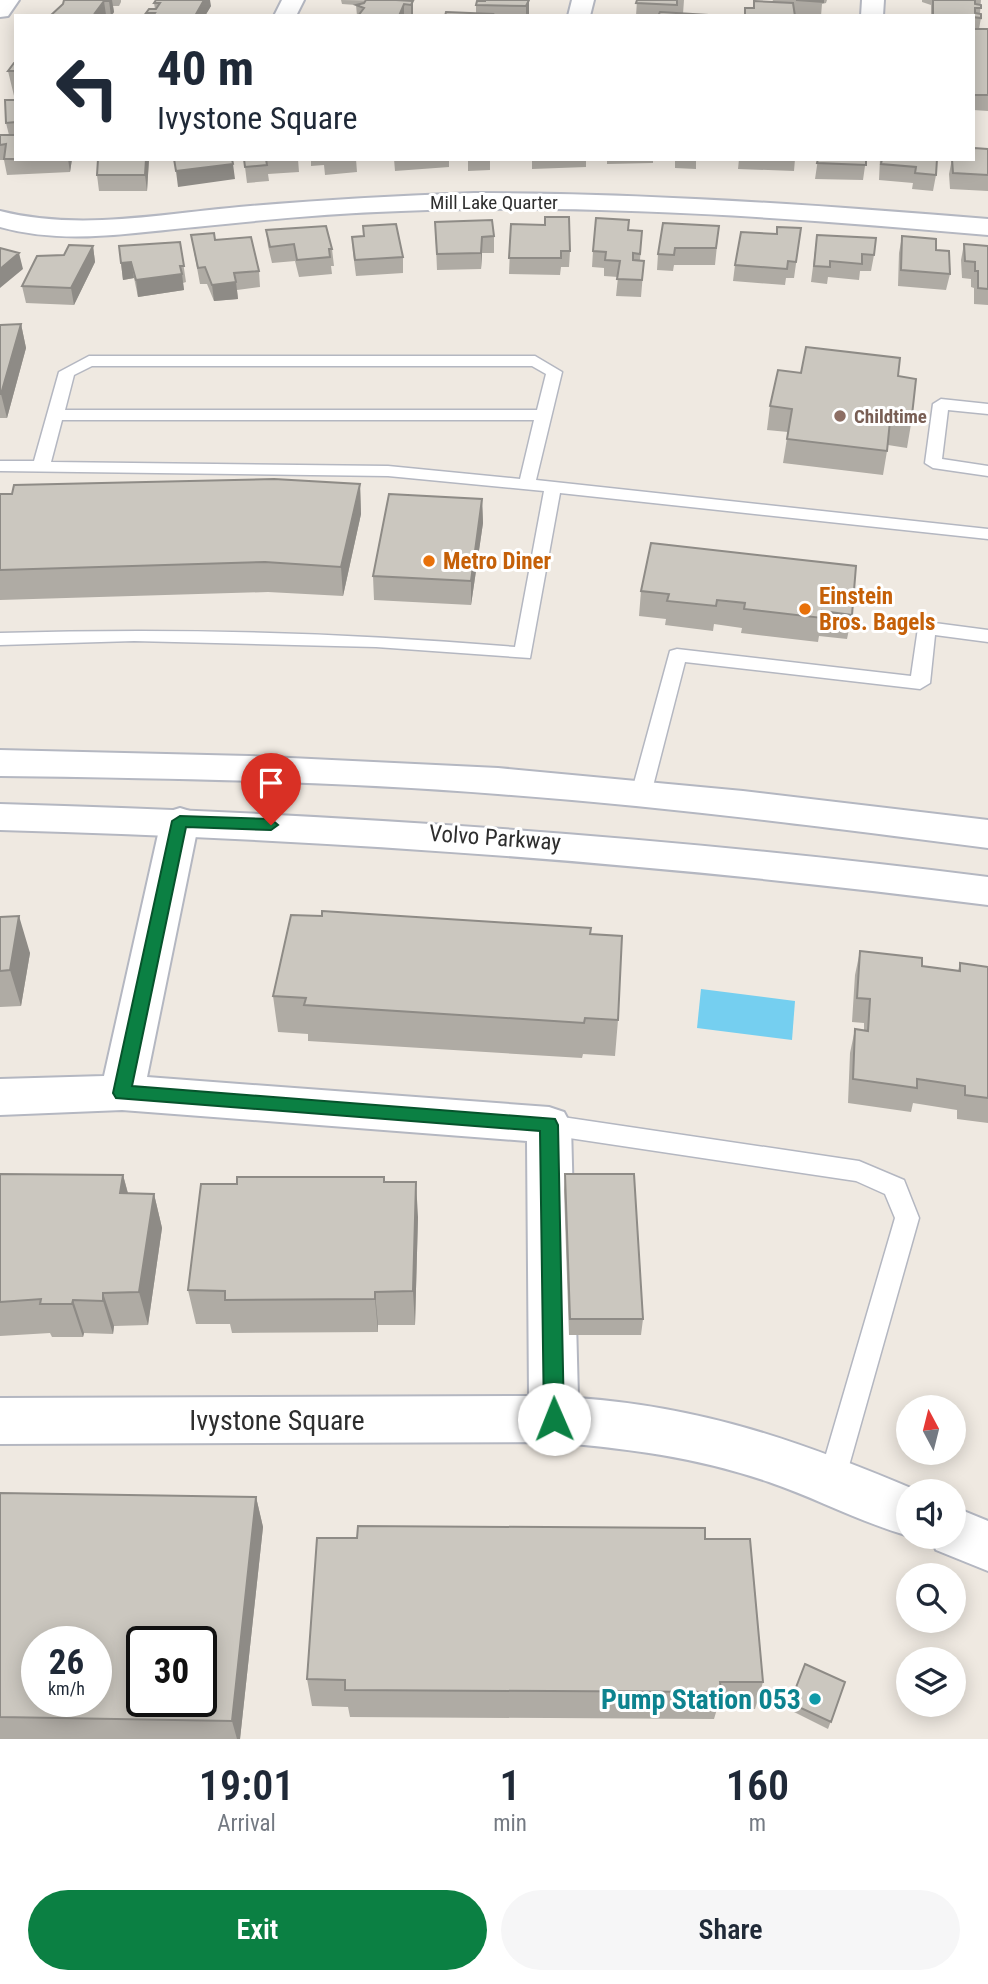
<!DOCTYPE html>
<style>
:root{--surface:#fff;--page:#f6f6f7;--text:#1f2937;--muted:#747a83;--accent:#0b8043}
body{margin:0;font-family:"Roboto Condensed",sans-serif;background:var(--page);color:var(--text);height:100vh;display:flex;flex-direction:column;font-size:26px;white-space:nowrap}
*{box-sizing:border-box;margin:0}
p{font-size:23px;color:var(--muted)}
.icon{flex:none;width:38px;height:38px;fill:none;stroke:currentColor;stroke-width:2;stroke-linecap:round;stroke-linejoin:round}
.map{position:relative;height:1739px;overflow:hidden}
.sheet{display:flex;flex-direction:column;background:var(--surface);flex:1}
.sheet>*{flex:none}
.top-card{position:absolute;left:14px;top:14px;width:961px;height:147px;border-radius:0px;box-shadow:0 4px 18px #0003;background:#fff;color:var(--text);overflow:hidden}
.needle{width:46px;rotate:353deg}
.tools{position:absolute;left:896px;top:1395px;display:grid;gap:14px}
.tools a{display:grid;place-items:center;width:70px;height:70px;border-radius:50%;background:var(--surface);box-shadow:0 4px 18px #0003;font-size:35px}
.speed{position:absolute;left:21px;top:1626px;display:flex;gap:14px;font-size:35px;font-weight:700;text-align:center}
.speed>*{display:grid;place-content:center;width:91px;height:91px;border-radius:50%;background:var(--surface);box-shadow:0 4px 18px #0003;line-height:1}
.speed small{font-size:18px;font-weight:400}
.speed .limit{border:4px solid #111;border-radius:10px;background:#fff;color:#111}
.pin{position:absolute;display:grid;place-items:center;width:60px;height:60px;color:#fff;margin:-72px -30px;border-radius:50% 50% 50% 0;rotate:-45deg;box-shadow:0 0 7px #0007}
.pin .icon{rotate:45deg}
.me{position:absolute;width:77px;margin:-38px;rotate:359deg;stroke-linejoin:round;filter:drop-shadow(0 0 5px #0008)}
.turn{display:flex;align-items:center;gap:24px;height:147px;padding:0 28px;font-size:32px}
.turn .icon{width:91px;height:91px;stroke-width:2.5}
.turn b{display:block;font-size:49px;line-height:60px}
.eta{display:flex;justify-content:space-evenly;align-items:center;height:119px;text-align:center}
.eta b{font-size:42px;font-weight:600;line-height:49px}
.primary-button{display:flex;gap:14px;margin-top:auto;padding:14px 28px}
.primary-button a{flex:1;height:80px;border-radius:42px;background:var(--accent);color:#fff;font-size:28px;font-weight:600;line-height:80px;text-align:center}
.primary-button a+a{background:var(--page);color:var(--text)}
.map>svg:first-child{display:block}
.water{fill:#75cff0}
.lines{fill:none;stroke-linecap:round;stroke-linejoin:round}
.service-casing{stroke:#b4b7c1;stroke-width:3}
.minor-casing{stroke:#b4b7c1;stroke-width:4}
.secondary-casing{stroke:#b4b7c1;stroke-width:4}
.service{fill:#fff;fill-rule:evenodd}
.minor{fill:#fff;fill-rule:evenodd}
.secondary{fill:#fff;fill-rule:evenodd}
.wall{fill:#afaba4}
.shaded-wall{fill:#8e8b86}
.building{fill:#cbc7bf;stroke:#8e8b86;stroke-width:2;fill-rule:evenodd}
.route{fill:#0b8043;stroke:#07532c;stroke-width:2}
.education-dot{fill:#8d6e63;stroke:#fff;stroke-width:2.5}
.food-dot{fill:#e8710a;stroke:#fff;stroke-width:2.5}
.culture-dot{fill:#0f9aa8;stroke:#fff;stroke-width:2.5}
.labels{text-anchor:middle;dominant-baseline:central;stroke-width:6;stroke-linejoin:round;paint-order:stroke}
.far-street-label{font-size:19px;fill:#2e2e2e;stroke:#fff}
.far-education-label{font-size:19px;font-weight:bold;fill:#785e54;stroke:#fff;text-anchor:start}
.food-label{font-size:23px;font-weight:bold;fill:#c56008;stroke:#fff;text-anchor:start}
.street-label{font-size:23px;fill:#2e2e2e;stroke:#fff}
.near-street-label{font-size:28px;fill:#2e2e2e;stroke:#fff}
.near-culture-label{font-size:28px;font-weight:bold;fill:#0d838f;stroke:#fff;text-anchor:end}
</style>
<div class="map">
<svg width="988" height="1739" viewBox="0 0 988 1739">
<rect width="100%" height="100%" fill="#efe9e1"/>
<path class="water" d="M701,989L795,1001L792,1040L697,1028Z"/>
<g class="lines">
<g class="service-casing">
<path id="service" d="M89,356H535L562,372L536,480L988,529V539L560,493L530,658L376,647L134,641L0,645V633C172,628 343,632 515,647L544,491L388,476L0,471V461H34L59,372ZM92,366H532L546,374L537,410H65L74,375ZM62,420H534L520,479L388,466L51,462Z
M941,399L988,404V414L948,410L942,459L988,466V476L933,468L925,463L933,404Z
M927,622L988,630V642L935,635L930,683L920,689L685,662L651,794L648,799H634L631,794L670,651L677,649L911,676L918,628Z
M549,1115L859,1161L904,1180L919,1218L843,1487L833,1491L823,1487L819,1478L895,1218L885,1194L856,1181L549,1135L541,1132L537,1125L541,1118Z"/>
</g>
<g class="minor-casing">
<path id="minor" d="M0,0H19L8,16L0,17Z
M282,0H304L296,16H274Z
M572,0H594L590,16H568Z
M862,0H884L883,16H861Z
M474,193C646,193 817,205 988,219V235C793,218 597,203 401,211C332,213 263,220 195,227C129,233 64,245 0,227V211C79,231 160,214 239,207C318,200 396,196 474,193Z
M180,808L193,812L199,821L147,1077L549,1107L564,1112L571,1125L578,1398C704,1407 802,1442 918,1491H908L909,1536C862,1523 816,1498 769,1482C696,1457 630,1449 554,1442L0,1444V1398L529,1396L527,1141L122,1110L0,1115V1079L104,1076L161,821L167,812Z
M954,1507L988,1521V1571L936,1550L930,1536H954Z"/>
</g>
<g class="secondary-casing">
<path id="secondary" d="M0,750L249,756L498,768L743,791L988,820V848C825,827 662,806 498,794C332,781 166,778 0,776Z
M0,804C331,813 660,836 988,877V905C660,863 331,839 0,830Z"/>
</g>
<use href="#service" class="service"/>
<use href="#minor" class="minor"/>
<use href="#secondary" class="secondary"/>
</g>
<path class="wall" d="M64,0H121V2L119,6H113L114,12L112,16H50L63,4Z
M341,0L413,1V16H357L356,5L342,4Z
M482,0H529V14L528,16H445L476,14V5Z
M637,0H684L683,14L708,16H636Z
M773,0H827L826,3L822,4L821,16L794,15L795,16H744L745,8H753L754,1L772,2Z
M922,0H981L980,14L981,18L979,29H988V111L973,110V16H931V5L922,2Z
M154,3L211,6L205,16H147L146,13L155,9Z
M16,63V159H72L70,172L7,175L4,160H0V135H9L6,123L15,100L8,71Z
M974,148L988,149V191L950,189L949,174L952,159H973Z
M149,159L147,191H99L97,175Z
M244,159H298L299,172L268,174L269,181L247,183Z
M311,159H356L357,172L325,175L324,165L311,166Z
M394,159H449V167L395,171Z
M468,159H514V160L490,161V170L468,171Z
M532,159H586V167L532,169Z
M607,159H653V163L607,164Z
M675,159H721L696,161V169L675,168Z
M739,159H795L794,171L738,169Z
M818,159H866L863,180L815,179Z
M880,159H937L936,175L933,191L912,189L913,183L879,180Z
M435,222L494,236V253H482L481,269L437,270Z
M511,224L570,251L569,267H561L560,275L509,274Z
M363,226L403,257V273L356,276L353,253L352,237L364,236Z
M719,226L715,265H674L673,271L657,270L658,254Z
M801,228L794,278H786L785,285L733,281L735,265L777,234Z
M266,230L332,249L334,266H331L332,274L299,277L295,261L272,263L268,246Z
M628,230L642,231L640,260L644,261L641,297L616,296L618,277L604,276V268L592,267L593,251Z
M191,235L215,240L259,271L260,287L237,290L238,299L214,301L207,284H200Z
M817,235L874,255L871,271H860L859,280L828,277L827,284L811,282Z
M902,236L936,250L950,274L946,290L898,286L899,253Z
M180,242L186,282L183,283L184,290L138,297L134,278L123,280L121,263Z
M964,244L988,246V305L974,304V288L971,287V279L962,278L961,260Z
M93,246L95,262L74,305L26,303L22,286L64,255Z
M21,324L26,348L7,418H0V325Z
M801,373L898,376L911,424L907,448L888,445L883,475L783,463L788,432L767,430L770,406Z
M360,484L361,514L343,596L268,592L0,600V494Z
M482,499L483,523L471,605L374,600L373,576Z
M641,591L852,615L847,639L819,636L818,642L741,633L742,628L714,624L713,631L665,625L666,619L639,616Z
M0,917L30,953L21,1006L0,1007Z
M591,934L618,1020L615,1056L583,1054L582,1058L308,1041V1034L278,1032L273,996Z
M860,951L922,966L958,971L960,963L988,967V1123L957,1119V1110L913,1103L911,1112L848,1103L850,1053L855,1029L864,1030V1023L852,1022L855,975Z
M0,1174L123,1175L128,1193L154,1194L162,1228L148,1325L114,1326L113,1334L84,1333L83,1337H52L50,1333L0,1336Z
M565,1174L643,1319L641,1335H569L564,1190Z
M384,1177V1182L418,1217L415,1325H378V1332L232,1333L230,1324H196L188,1290L237,1184Z
M0,1493L256,1497L263,1527L240,1739H0Z
M705,1539L763,1682L755,1709H717L714,1719L350,1717L348,1707L312,1706L307,1679Z
M805,1664L845,1682L828,1729L788,1709Z"/>
<path class="shaded-wall" d="M105,0H112L114,12L111,16L109,1Z
M204,0H210L211,6L205,16H195Z
M529,0V14L528,16H526V6Z
M104,1L106,15L95,16V13Z
M413,1V16H411V5Z
M404,4V16H399Z
M68,159H72L70,172Z
M146,159H149L147,191L145,175Z
M233,164L235,179L178,187L176,171Z
M482,237V253L481,269V253Z
M93,246L95,262L74,305L71,288Z
M19,253L23,269L0,288V269Z
M131,262L134,278L123,280L121,263Z
M182,274L184,290L138,297L136,280Z
M236,282L238,299L214,301L212,285Z
M21,324L26,348L7,418L1,394Z
M360,484L361,514L343,596L341,567Z
M482,499L483,523L471,605V581Z
M19,916L30,953L21,1006L10,970Z
M123,1175L132,1209L120,1193Z
M416,1182L418,1217L415,1325L413,1291Z
M154,1194L162,1228L148,1325L139,1292Z
M375,1292L378,1325V1332L375,1299Z
M103,1293L114,1326L113,1334L103,1301Z
M73,1300L84,1333L83,1337L72,1304Z
M256,1497L263,1527L240,1739H237L232,1721Z"/>
<path class="building" d="M64,0H110L109,1H104L95,13L101,14L100,16H50L63,4Z
M156,0H204L195,16H153L155,13H146L149,9H156L160,3H154Z
M366,0H396L413,1L411,5L404,4L399,16H358L364,8L356,5L364,3Z
M485,0H529L526,6L476,5L477,1H485Z
M637,0H677V5L636,3Z
M796,0H823V2Z
M933,0H975V4L981,5V8H975V13L981,14V18L973,17V16L933,15Z
M754,1L793,3L795,16L745,15V8H754Z
M446,12L493,14L492,16H445Z
M660,12L708,15V16H658Z
M973,29H988V95H973Z
M14,63H16V71H8Z
M5,100H16V122L6,123Z
M0,135H16V159H4L6,144L0,145Z
M974,148L988,149V175L953,173L952,159H973Z
M98,159H146L145,175H97Z
M174,159H232L233,164L176,171Z
M244,159H266L267,165L245,167Z
M818,159H866V165L817,163Z
M882,159H937L936,175L915,173L916,167L881,164Z
M545,217H569L570,251H561V258H509L511,224L545,225Z
M596,218L629,220L628,230L642,231L640,254L633,253V260L644,261L642,280L617,279L620,261L605,260L606,252L593,251Z
M492,220L494,236L482,237L481,253L437,254L435,222Z
M663,223L719,226L716,248H675L674,255L658,254Z
M396,224L403,257L355,260L352,237L364,236L363,226Z
M326,226L332,249H329L330,257L297,260L294,244L270,247L266,230Z
M777,227L801,228L796,262L788,261L787,269L735,265L741,232L777,234Z
M214,233L215,240L251,237L259,271L234,273L236,282L212,285L205,267L198,268L191,235Z
M817,235L876,238L874,255L862,254V264L830,261V267L814,266Z
M902,236L936,239V250L949,251L950,274L901,270Z
M180,242L184,266H180L182,274L136,280L131,262L121,263L119,246Z
M964,244L988,246V289L978,288V271H975V262L965,261Z
M69,245L93,246L71,288L22,286L37,256L64,255Z
M0,248L19,253L0,269Z
M21,324L1,394H0V325Z
M806,347L900,358L898,376L916,379L911,424L890,421L887,451L787,439L792,409L770,406L778,370L801,373Z
M274,479L360,484L341,567L265,562L0,570V494H12L14,485Z
M389,494L482,499L471,581L373,576Z
M651,543L856,566L852,615L822,611V618L744,609L745,603L717,600L716,606L667,601L669,594L641,591Z
M322,911L591,928L590,934L622,936L618,1020L585,1018L584,1023L304,1005L306,998L273,996L291,915L322,916Z
M19,916L10,970L0,971V917Z
M860,951L922,958V966L960,971V963L988,967V1098L965,1095V1086L917,1079V1088L853,1079L855,1029L868,1031L870,999L857,998Z
M0,1174L123,1175L120,1193L154,1194L139,1292L103,1293V1301L73,1300L72,1304H40L41,1299L0,1302Z
M565,1174H634L643,1319H570Z
M237,1177H384V1182H416L413,1291L375,1292V1299L225,1300V1291L188,1290L201,1184H237Z
M0,1493L256,1497L232,1721L0,1717ZM37,1642H96V1701H37ZM142,1642H201V1701H142Z
M358,1526L705,1528V1539H750L763,1682H720L721,1692L345,1690V1680L307,1679L317,1538H357Z
M805,1664L845,1682L831,1722L790,1703Z"/>
<path class="route" d="M180,816L271,819L278,825L271,830L186,827L132,1086L555,1119L558,1125L564,1419L561,1426L554,1428L547,1426L544,1419L540,1131L116,1098L113,1093L172,821Z"/>
<circle class="education-dot" cx="840" cy="416" r="7"/>
<g class="food-dot">
<circle cx="429" cy="561" r="7"/>
<circle cx="805" cy="609" r="7"/>
</g>
<circle class="culture-dot" cx="815" cy="1699" r="7"/>
<g class="labels">
<g class="far-street-label">
<text x="494" y="202">Mill Lake Quarter</text>
</g>
<g class="far-education-label">
<text x="854" y="416">Childtime</text>
</g>
<g class="food-label">
<text x="443" y="561">Metro Diner</text>
<text x="819" y="596">Einstein<tspan x="819" dy="26">Bros. Bagels</tspan></text>
</g>
<g class="street-label">
<text transform="translate(495 838) rotate(4)">Volvo Parkway</text>
</g>
<g class="near-street-label">
<text x="277" y="1420">Ivystone Square</text>
</g>
<g class="near-culture-label">
<text x="801" y="1699">Pump Station 053</text>
</g>
</g>
</svg>
<div class="tools">
<a><svg class="needle" viewBox="-14 -14 28 28"><path d="M0-13l5 13h-10z" fill="#e53935"/><path d="M0 13l5-13h-10z" fill="#747a83"/></svg></a>
<a><svg class="icon" aria-label="sound" viewBox="0 0 24 24"><path d="M4 9h4l5-4v14l-5-4H4zM17 9q2 3 0 6"/></svg></a>
<a><svg class="icon" aria-label="search" viewBox="0 0 24 24"><circle cx="10" cy="10" r="6"/><path d="M15 15l6 6"/></svg></a>
<a><svg class="icon" aria-label="layers" viewBox="0 0 24 24"><path d="M12 4l9 5-9 5-9-5zM3 14l9 5 9-5"/></svg></a>
</div>
<div class="speed"><div>26<small>km/h</small></div><div class="limit">30</div></div>
<div class="pin" style="left:271px;top:825px;background:#d93025"><svg class="icon" aria-label="arrive" viewBox="0 0 24 24"><path d="M6 21V4h12l-3 4 3 4H6"/></svg></div>
<svg class="me" style="left:554px;top:1419px" viewBox="-20 -20 40 40"><circle r="19" fill="#fff"/><path d="M0-13L10 11 0 6-10 11z" fill="#0b8043"/></svg>
<div class="top-card">
<div class="turn"><svg class="icon" aria-label="left" viewBox="0 0 24 24"><path d="M17 20v-9H6M10 6l-5 5 5 5"/></svg><div><b>40 m</b>Ivystone Square</div></div>
</div>
</div>
<section class="sheet">
<div class="eta">
<div><b>19:01</b><p>Arrival</p></div>
<div><b>1</b><p>min</p></div>
<div><b>160</b><p>m</p></div>
</div>
<div class="primary-button"><a>Exit</a><a>Share</a></div>
</section>
